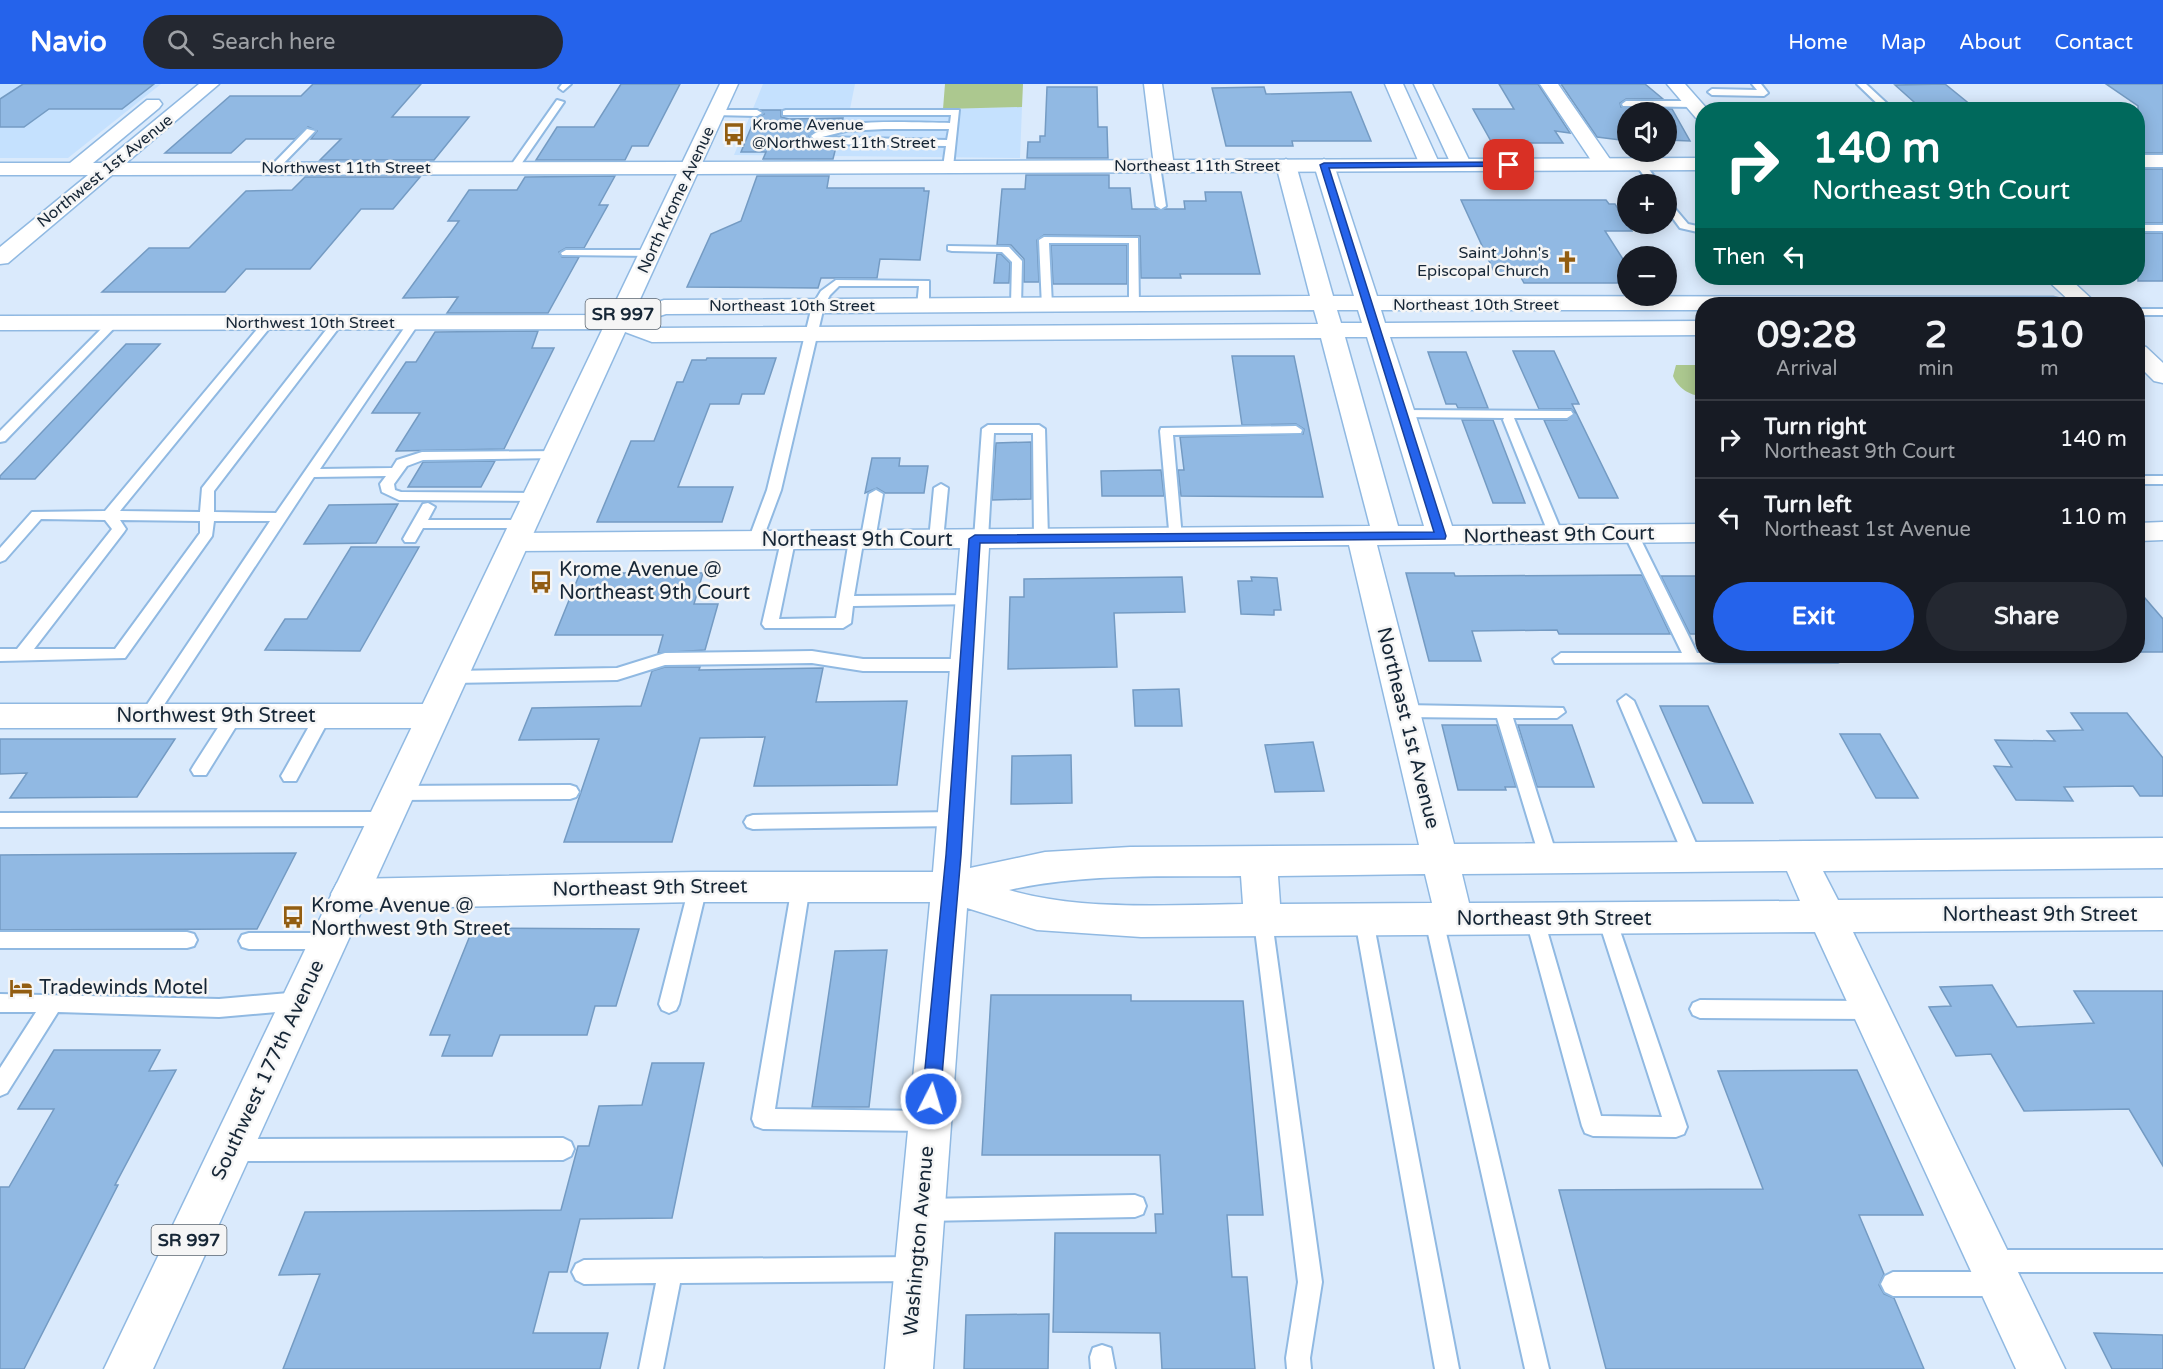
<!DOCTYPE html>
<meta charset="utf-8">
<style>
:root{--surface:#171b24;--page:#242831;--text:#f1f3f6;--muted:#9ea1a6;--line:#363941;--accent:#2563eb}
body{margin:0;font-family:"Varela Round",sans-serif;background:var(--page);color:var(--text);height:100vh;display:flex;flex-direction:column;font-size:22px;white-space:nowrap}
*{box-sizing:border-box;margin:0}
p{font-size:20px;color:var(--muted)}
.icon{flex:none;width:33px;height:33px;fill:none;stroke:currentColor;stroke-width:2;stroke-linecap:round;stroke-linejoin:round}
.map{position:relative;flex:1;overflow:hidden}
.details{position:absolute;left:1695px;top:213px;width:450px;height:366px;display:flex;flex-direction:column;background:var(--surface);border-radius:24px;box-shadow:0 3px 15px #0003}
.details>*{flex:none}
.hud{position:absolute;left:1695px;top:18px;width:450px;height:183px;border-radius:24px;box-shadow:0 3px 15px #0003;background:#00695c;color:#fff;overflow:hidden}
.fabs{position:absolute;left:1617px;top:18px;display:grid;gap:12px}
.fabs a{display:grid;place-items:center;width:60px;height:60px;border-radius:50%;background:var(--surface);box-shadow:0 3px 15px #0003;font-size:30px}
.pin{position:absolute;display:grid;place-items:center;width:51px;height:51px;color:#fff;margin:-26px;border-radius:12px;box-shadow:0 3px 9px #0006}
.me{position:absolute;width:66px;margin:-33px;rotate:5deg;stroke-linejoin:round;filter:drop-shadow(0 0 4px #0008)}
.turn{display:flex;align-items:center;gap:21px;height:126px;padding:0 18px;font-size:27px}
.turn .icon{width:78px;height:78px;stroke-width:2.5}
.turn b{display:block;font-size:42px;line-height:51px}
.then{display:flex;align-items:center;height:57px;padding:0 18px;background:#0003;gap:12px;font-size:22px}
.eta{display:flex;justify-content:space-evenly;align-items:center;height:102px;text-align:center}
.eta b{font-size:36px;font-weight:700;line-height:42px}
.action{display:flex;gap:12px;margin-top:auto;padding:12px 18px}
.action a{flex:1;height:69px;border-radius:36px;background:var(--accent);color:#fff;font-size:24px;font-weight:700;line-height:69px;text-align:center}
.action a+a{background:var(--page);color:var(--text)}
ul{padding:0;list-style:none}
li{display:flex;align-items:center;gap:18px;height:78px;padding:0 18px;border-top:2px solid var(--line)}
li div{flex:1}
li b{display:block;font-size:22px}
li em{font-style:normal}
header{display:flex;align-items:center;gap:36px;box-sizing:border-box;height:84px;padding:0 30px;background:var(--accent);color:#fff}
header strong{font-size:28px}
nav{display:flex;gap:33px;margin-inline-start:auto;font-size:21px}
.search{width:420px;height:54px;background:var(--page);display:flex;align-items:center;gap:15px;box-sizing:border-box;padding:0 21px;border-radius:33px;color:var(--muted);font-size:22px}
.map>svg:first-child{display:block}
.built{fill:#c5e1fe}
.green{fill:#acc88f}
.building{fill:#91b9e3;stroke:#749bc3;stroke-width:1.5}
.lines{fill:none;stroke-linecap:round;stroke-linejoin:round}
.lane-casing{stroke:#90b9e2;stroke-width:4}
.street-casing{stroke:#90b9e2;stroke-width:3}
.secondary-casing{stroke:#90b9e2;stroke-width:3}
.highway-casing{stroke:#90b9e2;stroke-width:3}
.lane{fill:#fff;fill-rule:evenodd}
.street{fill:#fff;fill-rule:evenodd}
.secondary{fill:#fff;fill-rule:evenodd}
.highway{fill:#fff;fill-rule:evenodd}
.route{fill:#2563eb;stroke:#184099;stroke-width:1.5}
.labels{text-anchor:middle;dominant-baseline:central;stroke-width:5;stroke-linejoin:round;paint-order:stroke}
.far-poi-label{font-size:16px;fill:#162636;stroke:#f5f5f5;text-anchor:start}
.far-street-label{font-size:16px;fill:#162636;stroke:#f5f5f5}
.shield{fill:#f5f5f5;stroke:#59646f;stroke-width:1.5}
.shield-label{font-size:18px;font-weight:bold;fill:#162636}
.street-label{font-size:20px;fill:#162636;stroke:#f5f5f5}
.poi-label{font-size:20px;fill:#162636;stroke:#f5f5f5;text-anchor:start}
</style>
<header>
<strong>Navio</strong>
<div class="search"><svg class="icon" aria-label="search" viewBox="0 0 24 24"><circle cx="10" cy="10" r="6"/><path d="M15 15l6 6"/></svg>Search here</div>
<nav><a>Home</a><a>Map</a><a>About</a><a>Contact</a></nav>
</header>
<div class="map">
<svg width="2163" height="1285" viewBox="0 0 2163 1285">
<rect width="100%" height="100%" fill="#daeafc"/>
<path class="built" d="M0,0H161L68,74H0Z
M763,0H855L850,25L1022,23L1020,74L734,71Z"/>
<path class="green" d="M945,0H1023L1022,23L943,25Z
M1676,281H1702V312C1690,312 1677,303 1673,292Z"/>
<path class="building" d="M23,0H154L122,25H49L24,43H0V15Z
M313,0H421L392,33H469L434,76H320L341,55H311L317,47L308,43L295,55H246L231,69H165L230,12H301Z
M621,0H680L648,62H632L625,76H536L557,43H594Z
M1499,0H1538L1570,49L1555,47L1563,59H1492L1473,25H1514Z
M1561,0H1645L1663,15H1626L1620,19L1621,23L1672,25L1690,57L1666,56V28H1628V57L1597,53Z
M1945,0L1977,26H1923L1895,1Z
M2106,0H2163V69H2138V22Z
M1047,3H1097L1098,43H1107L1108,74H1027L1028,58H1040V52H1045Z
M1264,3L1266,10L1351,8L1371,57H1292L1293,62H1226L1212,4Z
M761,26H781V33L789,35L843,34L842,39L822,44L809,52L820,62L836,63L833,75H763L766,68H741L755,34L764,30Z
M2138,85H2163V139H2138Z
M1026,91H1109V104H1130L1132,125H1185L1184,117H1206L1205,108H1241L1260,190H1180L1181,194H1141L1140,152L1044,151L1037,156L1039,198H1024V175L1011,161H997L1002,105H1025Z
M615,92L599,121H608L584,164H566L559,168L562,173H579L548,229H447L458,213L403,214L459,137H448L469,106H517L525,93Z
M757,92H829L827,104H924V107H929L920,176L880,175L877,194H821L818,204L687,203L711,150L741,137Z
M305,93H420L393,125H361L310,185H246L225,208H102L149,164H189L246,107L292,106Z
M1461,116H1606L1609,120H1615L1632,147H1605L1628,183V199H1524L1519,190H1495Z
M2138,149H2163V197H2138Z
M1051,161H1127V200H1053Z
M997,170H1001L1010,179L1009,199H994Z
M538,247L532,264H554L504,365L396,367L420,329H372L406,278H416L435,248Z
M126,260H160L35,395H0V392Z
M1513,267H1554L1579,320H1572L1618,414H1579L1544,336H1567L1575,329L1571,325H1539Z
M1428,268H1466L1488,324H1458L1456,320H1446Z
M1232,272H1294L1323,413L1181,412L1178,386H1184L1180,353L1303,350L1304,345L1296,340L1242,341Z
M707,274H776L764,310H742L739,320H710L678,403H733L722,438H597L631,357H654L677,298H683L692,276H706Z
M1462,336H1493L1525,419H1493Z
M1031,358V415L992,416L996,359Z
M872,374H900L899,382H928L924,409H885L877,404L865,409Z
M495,377L481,403H408L423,378Z
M1161,386L1164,412H1102L1101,387Z
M398,420L376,459L304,460L329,421Z
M351,463H419L360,567L265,566L285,535H307Z
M580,489H703L694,520H718L705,566L658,569L663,551H555Z
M1406,489H1454L1455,492L1642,491L1670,550H1559L1557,546L1472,547L1481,577H1429Z
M1661,492H1702V550H1690Z
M1182,493L1185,528L1114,529L1117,583L1008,585L1010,513H1024V495Z
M1251,493L1277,494L1281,526H1274V531L1241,530L1238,497H1252Z
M2138,506L2163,535V568H2138Z
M665,583H700L699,586L823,584L816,618L907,617L897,701L754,702L765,653L700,654L672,758H564L599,655L519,656L532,624L641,622L652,587Z
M1179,605L1182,642H1135L1133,606Z
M1660,622H1708L1753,719H1703Z
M2071,629H2127L2163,674V712H2140L2133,702L2064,703L2073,717L2016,716L1994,682L2012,683L1995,656L2055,657L2047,647L2083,646Z
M1442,641H1497L1516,703H1505L1506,706H1458Z
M1518,641H1572L1594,703H1537Z
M1840,650H1880L1918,714H1876Z
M0,655H175L137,713L10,714L27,689L0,690Z
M1313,658L1324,707L1275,708L1265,661Z
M1071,671L1072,719L1011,720L1012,672Z
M296,769L257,845L0,846V771Z
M473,844L639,845L616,922H595L587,951H500L492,972H442L450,951H430Z
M887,866L869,1023H812L835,867Z
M1992,901L2017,943L2094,939L2074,907H2163V1082L2129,1025L2024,1027L1991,970L1956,972L1929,923L1951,922L1940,903Z
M991,911H1131V917H1243L1263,1131H1227L1232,1193H1247L1255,1285H1162L1160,1249L1053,1248L1055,1149H1156L1155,1130H1163L1160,1071H982Z
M54,966H160L149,987L176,986L115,1101H118L24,1285H0V1103H9L54,1025H18Z
M652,979H704L672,1134L580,1135L567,1188H549L533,1249H608L600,1285H283L320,1190L279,1191L305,1128L561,1126L578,1062H589L599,1022L642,1021Z
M1857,986L1923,1131H1859L1884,1190L1879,1201L1884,1210L1894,1214L1924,1285H1606L1559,1106L1763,1105L1718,987Z
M1049,1230L1048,1285H964L966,1231Z
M2094,1249L2163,1251V1285H2112Z"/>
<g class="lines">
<g class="lane-casing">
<path id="lane" d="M562,0H571L563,7L559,4Z
M1752,0H1761L1768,9L1764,12L1712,11L1708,8L1712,5L1757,6Z
M1857,0H1866L1894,26H1884Z
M557,16L564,18L517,86H511L509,84Z
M1626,17H1694L1698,20L1694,23L1623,22L1622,20Z
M716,26H757L762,29L757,32L713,31V27Z
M786,26H959L953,83L948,86L943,83L946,62L820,60L811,52C836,33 917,39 950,39L951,31H783V27ZM884,45H949L947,56L822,53L846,47Z
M307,45L315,47L277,86H271V82Z
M1644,68H1654L1664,80L1656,82Z
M1155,79L1160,82L1166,122L1161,125L1156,122L1150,82Z
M1638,79H1644L1660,100H1650L1636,81Z
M1666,114L1688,140L1702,143V149L1680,144L1666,125Z
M2138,141H2163V147H2138Z
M1044,153L1138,154L1139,222L1129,220V159H1049L1052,221L1042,223L1039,156Z
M948,162L1009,163L1022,177L1021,223L1011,221L1012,178L1002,168L952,167L948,166Z
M566,166H652L657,169L652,172L562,171L561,169Z
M836,196L929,197V222L923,225L917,222L919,202H839L830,211L824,222L781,406L762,457L755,462L750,460L748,457L767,406L812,222L821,207Z
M2138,225H2163V231H2138Z
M268,236L274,239L272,241L120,427L200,428L202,404L333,237L337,236L343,239L341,241L214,407V428L276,429L409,237L413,236L419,239L320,385L392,384L397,376L422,368L562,367L564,370L557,374L423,376L407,382L394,400L395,406L401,408L536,409L543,413L536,417L399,416L382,408L380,400L386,392L314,393L154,636L148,638L140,632L142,628L270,437H214L212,452L125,574L0,577V565H17L112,445L105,436L41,435L5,476L0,478V464L32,428L105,427L264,237ZM120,436L200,437V449L115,565H34L124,448L126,445Z
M109,237L119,239L5,357L0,358V347Z
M1402,326L1571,327L1573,330L1567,334H1514L1563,451L1561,454H1551L1549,451L1503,336L1504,334L1398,333V327Z
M988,341H1039L1045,345L1048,454L1046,457H1036L1034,454L1033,349H994L988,455L981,460L974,455L982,345Z
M1296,342L1302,346L1301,349L1173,351L1182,454L1180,457H1170L1160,347L1161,344Z
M2138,392H2163V400H2138Z
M941,400L948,404L943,456L936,461L929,456L934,404Z
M876,406L883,410L875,456L868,461L863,459L854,512L971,511L976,512L978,516L976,520L853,522L851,539L843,544H765L762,540L781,457L788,452L795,457L779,535L836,534L849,456L856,451L861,453L869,410Z
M428,419L435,423L428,436H524L531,440L524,444H423L415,458H405L403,455L423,420Z
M1631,445L1638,450L1697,569H1702V572H1839L1838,578L1555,579L1553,575L1561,569H1682L1624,450Z
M812,567L863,575H966L974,581L966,587H863L812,579L665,581L617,596L451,599L443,593L451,587L617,584L665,569Z
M1626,611L1634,617L1702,773L1699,778L1693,780L1687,778L1684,773L1618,617Z
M1404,621L1563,624L1565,628L1557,634H1513L1558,775L1555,780L1549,782L1543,780L1540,775L1497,634L1404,633L1396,627Z
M234,626L242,632L240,636L206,691H194L191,686L194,681L228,628Z
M323,626L331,632L296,697H284L281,692L284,687L317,628Z
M570,701L576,703L579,708L576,713L570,715L396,716L390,714L387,709L390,704L396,702Z
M384,728L390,730L393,735L390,740L384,742L0,743V729Z
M955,728L961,730L964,735L961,740L955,742L753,745L747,743L744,738L747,733L753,731Z
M801,794L808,797L810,802L775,1025L929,1027L937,1030L940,1037L937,1044L929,1047L763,1045L755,1042L752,1035L792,802L794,797Z
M698,795L705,798L707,803L679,920L676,926L669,929L662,926L659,920L689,803L691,798Z
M1607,827L1614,829L1616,835L1687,1043L1684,1050L1676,1053L1593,1052L1585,1049L1582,1042L1526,836L1528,830L1535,828L1542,830L1544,836L1601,1032L1662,1033L1598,835L1600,829Z
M1364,828L1371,830L1373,836L1459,1285H1435L1355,836L1357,830Z
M1434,828L1441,830L1443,836L1549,1285H1525L1425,836L1427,830Z
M1263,829L1270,831L1272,837L1322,1198L1310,1274L1311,1285H1287L1286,1274L1298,1198L1254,837L1256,831Z
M0,848H187L194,850L197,856L194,862L187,864H0Z
M249,849H328L335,851L338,857L335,863L328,865H249L242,863L239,857L242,851Z
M300,908L307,911L310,917L307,923L300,926L219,933L58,928L7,1009L0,1012V984L36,928H0V910L219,915Z
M1700,916L1871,917L1878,920L1881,926L1878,932L1871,935L1700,934L1693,931L1690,925L1693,919Z
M563,1054L571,1058L574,1065L571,1072L563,1076L232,1077L224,1073L221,1066L224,1059L232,1055Z
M1135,1111L1143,1114L1146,1122L1143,1130L1135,1133L923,1137L915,1134L912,1126L915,1118L923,1115Z
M1990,1166H2163V1188H1998L2006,1192L2010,1200L2006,1208L1998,1212H1893L1885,1208L1881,1200L1885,1192L1893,1188H1990L1982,1185L1979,1177L1982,1169Z
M916,1173L924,1177L928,1185L924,1193L916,1197L680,1199L663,1285H639L656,1199L584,1200L576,1196L572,1188L576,1180L584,1176Z
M1102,1261L1111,1264L1115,1285H1091L1090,1273L1093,1264Z"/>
</g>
<g class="street-casing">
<path id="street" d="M199,0H219L126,79L692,78L702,84L692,90L112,91L8,179L0,180V163L88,91H0V79H70L147,16H159L162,20L159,24L93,79H103Z
M1144,0H1162L1174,82L1171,86H1157L1154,82Z
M1385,0H1403L1440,81L1437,85H1423L1420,81Z
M1414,0H1432L1471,80L1468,84L1461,86L1451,80Z
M1540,0H1558L1614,81L1611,85H1597Z
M1667,0H1685L1708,26H1702V35L1696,34Z
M1286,75L1296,81L1333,212H1354L1314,81L1324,75L1334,81L1377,212L2053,213L2061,215L2064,220H1702V226H1381L1385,239L1702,237V251L1390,253L1452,442L1702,440V458L1377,461L1454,760L2163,754V784L1823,787L1838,816L2163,814V846L1853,848L2065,1285H2016L1815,848L1141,853L1037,846L967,824L933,1285H885L930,818H698L350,825L337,821L331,810L337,799L350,795L698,788H933L960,464L515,467L505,464L501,458L505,452L515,449L1370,442L1321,254L652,258L617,245L0,246V232L618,231L664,216L1310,212L1276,81ZM1314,226L1318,240L655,244L641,238L666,230ZM1337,226H1358L1362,239H1341ZM1345,253H1367L1424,442H1398ZM1349,461L1419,761L1130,763L1045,768L970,784L989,464ZM1787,787L1800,817L1469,819L1462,790ZM1425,790L1432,819L1280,820L1278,792ZM1241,792L1243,820C1168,821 1081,827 1009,806C1085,789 1164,793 1241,792Z
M2045,194H2069L2097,220H2073Z
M2138,261L2146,263L2163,279V299L2154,297L2138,281Z
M2163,438V456L2138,457V439Z
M0,620H431L443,623L447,632L443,641L431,644H0Z"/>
</g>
<g class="secondary-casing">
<path id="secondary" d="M2138,71H2163V83H2138Z
M1702,74V86L692,90L682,84L692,78Z"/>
</g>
<g class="highway-casing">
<path id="highway" d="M720,0H738L153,1285H104Z"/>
</g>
<use href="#lane" class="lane"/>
<use href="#street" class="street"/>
<use href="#secondary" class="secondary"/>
<use href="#highway" class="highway"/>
</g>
<path class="route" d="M1509,78L1512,82L1329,84L1446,452L1445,455L980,459L961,771L940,1015L937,1020L931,1023L925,1020L922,1015L946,771L969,455L975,451L1434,448L1320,81L1324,79Z"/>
<defs>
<g id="bus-bare" transform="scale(1.8)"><path d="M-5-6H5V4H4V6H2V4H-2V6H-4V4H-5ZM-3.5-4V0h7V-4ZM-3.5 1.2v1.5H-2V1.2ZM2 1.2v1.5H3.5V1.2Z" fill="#925d11" stroke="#f5f5f5" stroke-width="2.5" paint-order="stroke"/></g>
<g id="church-bare" transform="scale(1.8)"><path d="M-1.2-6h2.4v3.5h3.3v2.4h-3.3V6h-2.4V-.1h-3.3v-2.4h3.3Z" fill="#925d11" stroke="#f5f5f5" stroke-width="2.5" paint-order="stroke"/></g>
<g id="hotel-bare" transform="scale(1.8)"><path d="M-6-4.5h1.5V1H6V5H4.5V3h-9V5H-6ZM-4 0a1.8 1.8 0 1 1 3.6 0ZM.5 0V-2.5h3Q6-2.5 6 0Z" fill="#925d11" stroke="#f5f5f5" stroke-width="2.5" paint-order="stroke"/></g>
</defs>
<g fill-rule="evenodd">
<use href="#bus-bare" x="734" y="50"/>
<use href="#church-bare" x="1567" y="178"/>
<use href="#bus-bare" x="541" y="498"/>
<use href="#bus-bare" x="293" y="833"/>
<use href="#hotel-bare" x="21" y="904"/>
</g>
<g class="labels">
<g class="far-poi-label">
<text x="752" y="41">Krome Avenue<tspan x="752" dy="18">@Northwest 11th Street</tspan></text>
<text x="1549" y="169" text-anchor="end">Saint John's<tspan x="1549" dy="18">Episcopal Church</tspan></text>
</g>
<g class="far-street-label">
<text x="1197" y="82">Northeast 11th Street</text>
<text x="346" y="84">Northwest 11th Street</text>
<text transform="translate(105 87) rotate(-39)">Northwest 1st Avenue</text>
<text transform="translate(676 116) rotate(-65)">North Krome Avenue</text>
<text x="1476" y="221">Northeast 10th Street</text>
<text x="792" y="222">Northeast 10th Street</text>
<text x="310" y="239">Northwest 10th Street</text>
</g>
<g class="shield">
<rect x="585.5" y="215" width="75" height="30" rx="4.5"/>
<rect x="151.5" y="1141" width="75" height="30" rx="4.5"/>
</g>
<g class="shield-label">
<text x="623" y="230">SR 997</text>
<text x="189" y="1156">SR 997</text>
</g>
<g class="street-label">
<text transform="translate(1559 451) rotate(-1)">Northeast 9th Court</text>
<text x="857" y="456">Northeast 9th Court</text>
<text x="216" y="632">Northwest 9th Street</text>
<text transform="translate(1408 644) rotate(76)">Northeast 1st Avenue</text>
<text transform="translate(650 804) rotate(-1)">Northeast 9th Street</text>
<text x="2040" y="831">Northeast 9th Street</text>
<text x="1554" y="835">Northeast 9th Street</text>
<text transform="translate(268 986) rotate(-65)">Southwest 177th Avenue</text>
<text transform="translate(919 1157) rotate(-85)">Washington Avenue</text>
</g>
<g class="poi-label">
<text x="559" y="486">Krome Avenue @<tspan x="559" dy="23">Northeast 9th Court</tspan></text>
<text x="311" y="822">Krome Avenue @<tspan x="311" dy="23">Northwest 9th Street</tspan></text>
<text x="39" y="904">Tradewinds Motel</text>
</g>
</g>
</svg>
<div class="fabs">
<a><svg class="icon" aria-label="sound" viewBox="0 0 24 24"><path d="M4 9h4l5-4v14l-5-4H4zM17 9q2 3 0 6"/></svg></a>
<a>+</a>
<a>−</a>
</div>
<div class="pin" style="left:1509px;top:81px;background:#d93025"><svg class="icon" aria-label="arrive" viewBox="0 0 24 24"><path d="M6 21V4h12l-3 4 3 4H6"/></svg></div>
<svg class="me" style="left:931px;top:1015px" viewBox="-20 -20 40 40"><circle r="17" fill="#2563eb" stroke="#fff" stroke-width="3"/><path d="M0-11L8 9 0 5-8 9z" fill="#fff"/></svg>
<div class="hud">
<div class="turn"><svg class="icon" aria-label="right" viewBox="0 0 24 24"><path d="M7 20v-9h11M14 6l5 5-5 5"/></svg><div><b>140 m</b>Northeast 9th Court</div></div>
<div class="then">Then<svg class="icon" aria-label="left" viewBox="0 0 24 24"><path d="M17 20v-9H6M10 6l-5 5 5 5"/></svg></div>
</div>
<section class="details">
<div class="eta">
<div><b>09:28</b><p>Arrival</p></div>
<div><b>2</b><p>min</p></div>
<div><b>510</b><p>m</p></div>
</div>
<ul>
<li><svg class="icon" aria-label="right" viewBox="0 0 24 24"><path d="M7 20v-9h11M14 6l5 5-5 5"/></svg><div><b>Turn right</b><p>Northeast 9th Court</p></div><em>140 m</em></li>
<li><svg class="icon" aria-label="left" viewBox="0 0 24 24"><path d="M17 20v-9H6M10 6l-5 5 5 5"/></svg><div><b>Turn left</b><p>Northeast 1st Avenue</p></div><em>110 m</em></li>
</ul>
<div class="action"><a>Exit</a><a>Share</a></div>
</section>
</div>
